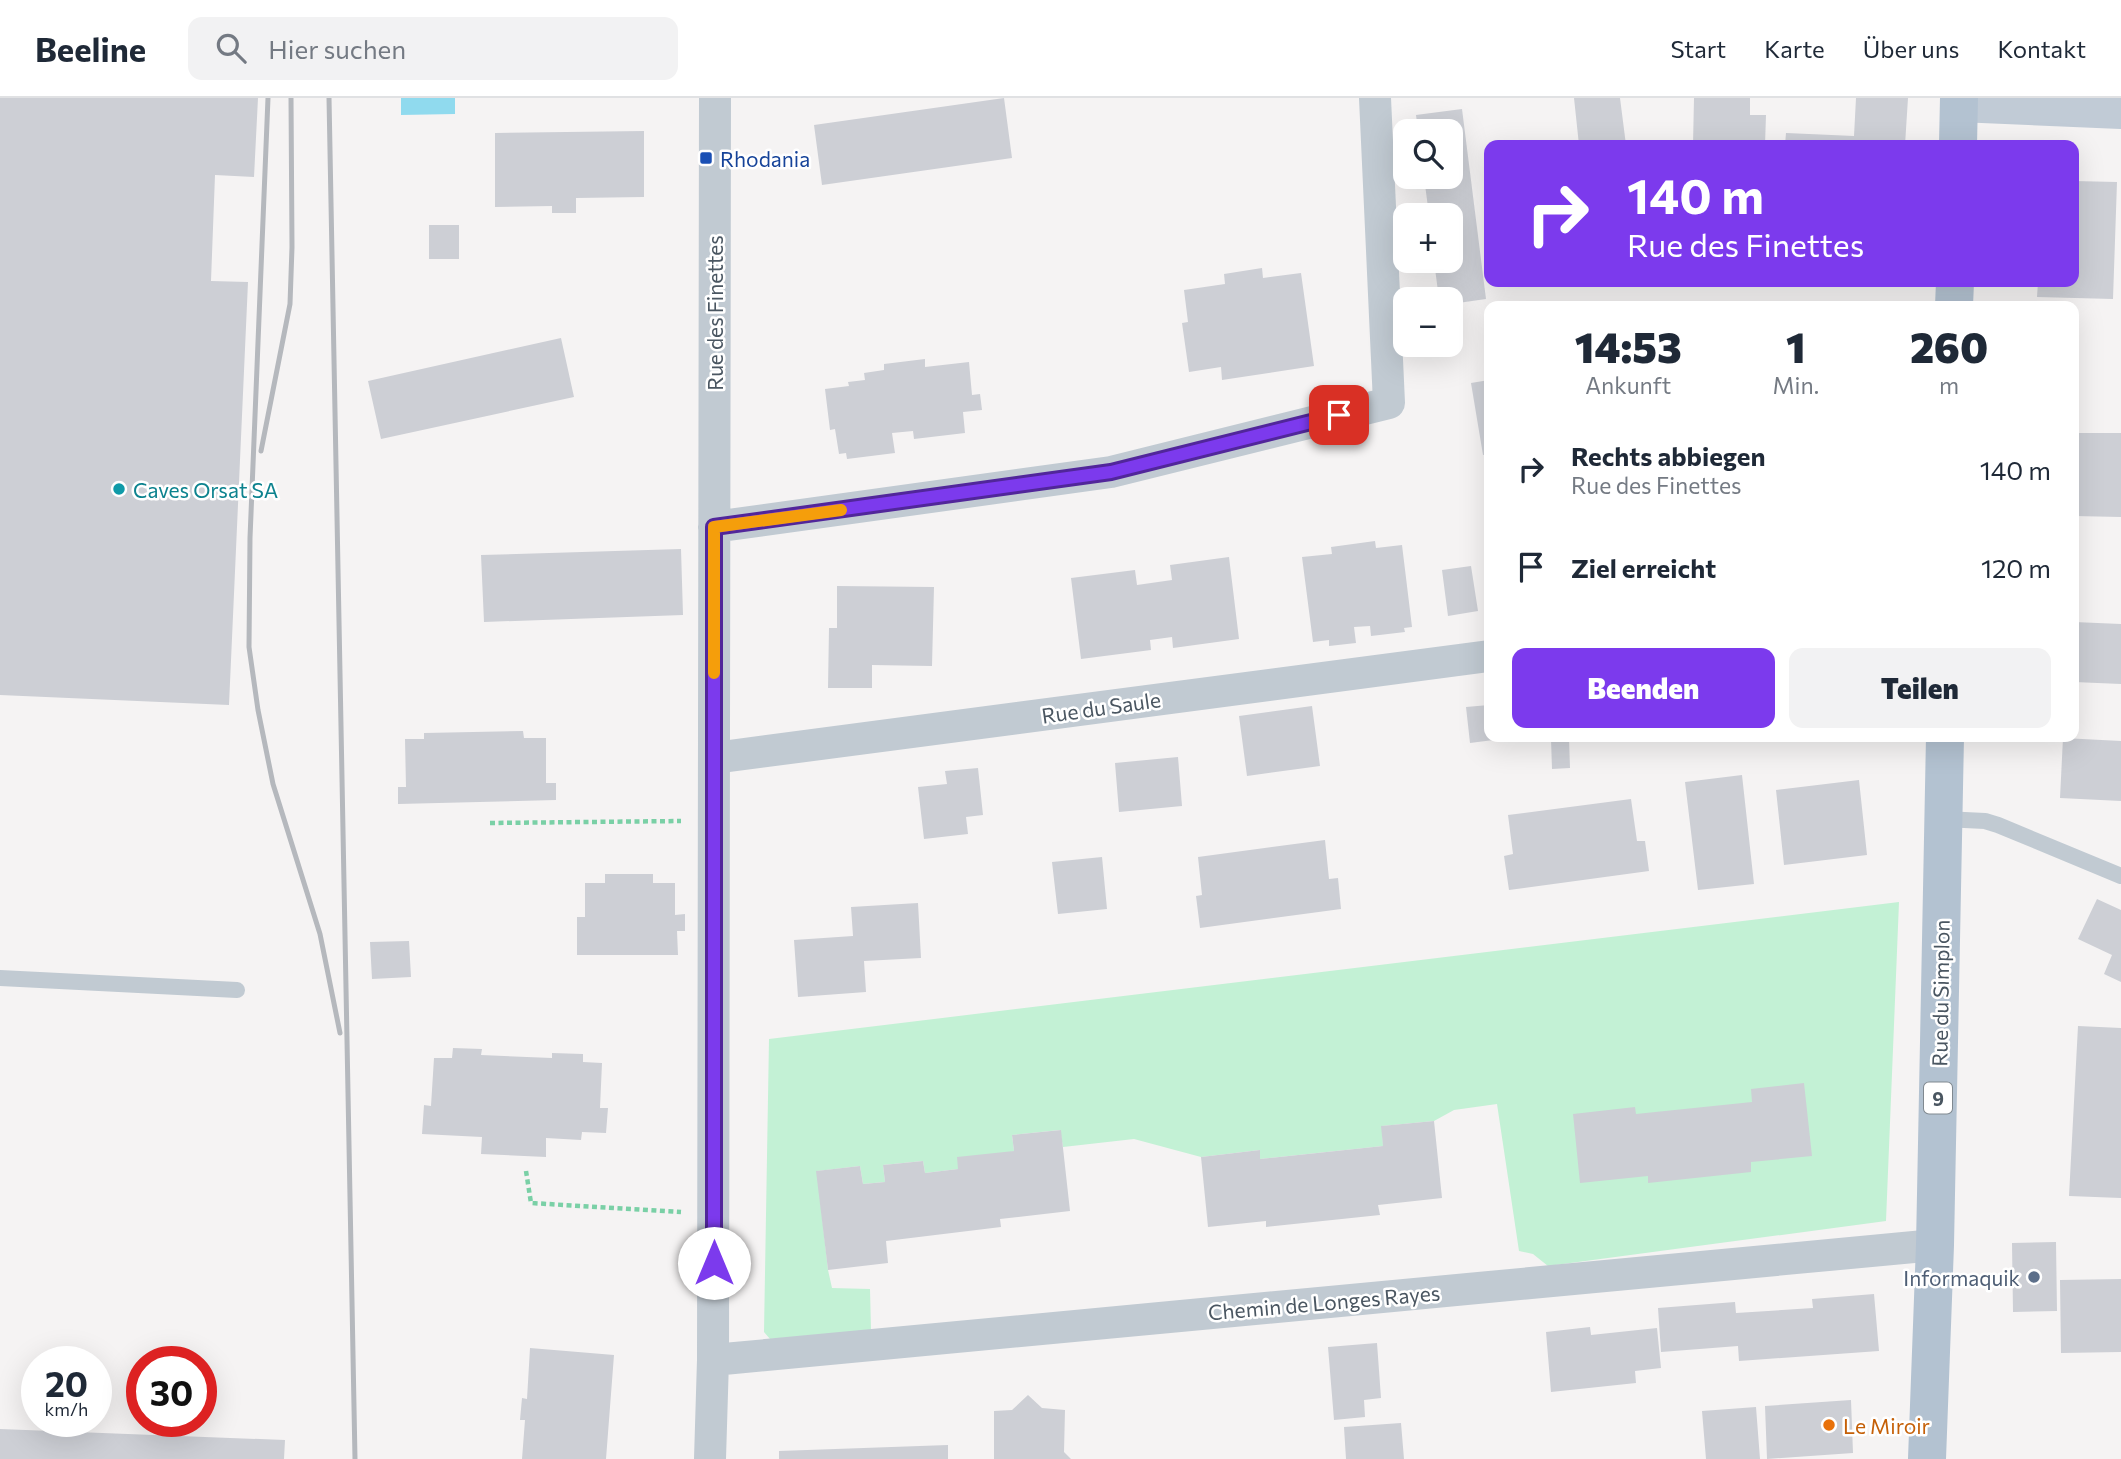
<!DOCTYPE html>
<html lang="de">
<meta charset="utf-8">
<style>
:root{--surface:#fff;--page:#f2f2f3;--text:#1f2937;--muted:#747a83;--line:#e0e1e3;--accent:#7c3aed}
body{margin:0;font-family:Commissioner,sans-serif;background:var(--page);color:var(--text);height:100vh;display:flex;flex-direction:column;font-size:26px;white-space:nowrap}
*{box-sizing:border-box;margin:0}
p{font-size:23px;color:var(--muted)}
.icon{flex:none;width:38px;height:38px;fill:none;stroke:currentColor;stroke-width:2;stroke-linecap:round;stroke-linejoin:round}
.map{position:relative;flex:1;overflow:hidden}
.panel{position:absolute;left:1484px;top:203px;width:595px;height:441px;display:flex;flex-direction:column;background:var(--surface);border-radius:14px;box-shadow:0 7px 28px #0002}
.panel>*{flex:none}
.top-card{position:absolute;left:1484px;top:42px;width:595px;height:147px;border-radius:14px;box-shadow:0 7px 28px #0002;background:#7c3aed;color:#fff;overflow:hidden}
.controls{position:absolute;left:1393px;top:21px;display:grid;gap:14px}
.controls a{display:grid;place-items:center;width:70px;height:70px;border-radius:14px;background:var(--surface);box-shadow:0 7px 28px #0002;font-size:35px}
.speed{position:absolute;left:21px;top:1248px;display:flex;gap:14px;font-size:35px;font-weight:700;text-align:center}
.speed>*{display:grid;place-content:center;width:91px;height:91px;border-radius:50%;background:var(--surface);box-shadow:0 7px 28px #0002;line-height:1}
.speed small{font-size:18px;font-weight:400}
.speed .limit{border:10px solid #d22;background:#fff;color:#111}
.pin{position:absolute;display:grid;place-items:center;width:60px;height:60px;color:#fff;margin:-30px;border-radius:14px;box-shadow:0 4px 10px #0006}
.me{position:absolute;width:77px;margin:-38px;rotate:0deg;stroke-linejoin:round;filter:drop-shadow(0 0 5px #0008)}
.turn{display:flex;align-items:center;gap:24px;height:147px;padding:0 28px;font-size:32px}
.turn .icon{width:91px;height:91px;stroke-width:2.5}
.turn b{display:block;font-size:49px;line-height:60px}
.eta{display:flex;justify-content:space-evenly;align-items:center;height:119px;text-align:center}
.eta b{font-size:42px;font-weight:800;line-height:49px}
.cta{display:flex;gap:14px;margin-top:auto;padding:14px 28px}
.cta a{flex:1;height:80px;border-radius:14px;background:var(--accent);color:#fff;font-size:28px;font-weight:800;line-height:80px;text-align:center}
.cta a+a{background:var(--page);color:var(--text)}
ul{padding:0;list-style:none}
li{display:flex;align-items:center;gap:21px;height:98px;padding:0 28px}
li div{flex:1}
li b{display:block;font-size:26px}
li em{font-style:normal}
header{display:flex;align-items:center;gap:42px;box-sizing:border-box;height:98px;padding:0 35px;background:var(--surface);border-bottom:2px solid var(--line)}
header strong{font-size:33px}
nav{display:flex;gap:38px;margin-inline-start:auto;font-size:24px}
.search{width:490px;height:63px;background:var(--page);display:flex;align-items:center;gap:18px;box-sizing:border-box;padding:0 24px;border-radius:14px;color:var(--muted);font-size:26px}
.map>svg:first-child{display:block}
.green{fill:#c3f1d5}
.water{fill:#90daee}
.building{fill:#cdcfd5}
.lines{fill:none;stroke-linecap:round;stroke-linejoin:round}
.path{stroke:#7ad0a6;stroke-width:4.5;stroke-dasharray:5 3.5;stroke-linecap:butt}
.lane{stroke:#c1cad2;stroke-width:16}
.street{stroke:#c1cad2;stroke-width:32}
.secondary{stroke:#c1cbd6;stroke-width:38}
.primary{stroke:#b3c2d1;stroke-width:38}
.rail{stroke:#b5b8bd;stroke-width:5}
.route-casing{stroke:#51269a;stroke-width:18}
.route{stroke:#7c3aed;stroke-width:12}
.slow{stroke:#f59e0b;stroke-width:12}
.transit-dot{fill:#1a4fb4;stroke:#fff;stroke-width:2.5}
.culture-dot{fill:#0f9aa8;stroke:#fff;stroke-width:2.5}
.service-dot{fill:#5c6f8a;stroke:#fff;stroke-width:2.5}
.food-dot{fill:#e8710a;stroke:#fff;stroke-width:2.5}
.labels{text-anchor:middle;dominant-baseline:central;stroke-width:5;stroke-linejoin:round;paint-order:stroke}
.shield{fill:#fff;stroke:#808990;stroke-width:2}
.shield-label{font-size:19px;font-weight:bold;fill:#4a5661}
.transit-label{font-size:21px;fill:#164399;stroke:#fff;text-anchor:start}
.street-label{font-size:21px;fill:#4a5661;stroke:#fff}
.culture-label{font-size:21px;fill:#0d838f;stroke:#fff;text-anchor:start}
.service-label{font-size:21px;fill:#4e5e75;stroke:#fff;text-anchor:end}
.food-label{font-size:21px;fill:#c56008;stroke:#fff;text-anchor:start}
</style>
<header>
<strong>Beeline</strong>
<div class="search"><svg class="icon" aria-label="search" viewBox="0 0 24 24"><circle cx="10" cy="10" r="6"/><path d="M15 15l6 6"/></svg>Hier suchen</div>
<nav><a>Start</a><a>Karte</a><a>Über uns</a><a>Kontakt</a></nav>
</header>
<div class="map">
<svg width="2121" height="1361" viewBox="0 0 2121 1361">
<rect width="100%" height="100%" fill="#f5f3f3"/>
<path class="green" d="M1899,804L1886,1123L1548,1168L1533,1156L1519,1153L1497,1006L1454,1012L1434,1023L1382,1028L1383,1048L1260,1061V1052L1201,1059L1134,1041L1063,1049L1060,1032L1012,1037L1014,1053L958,1071L925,1075L923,1063L883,1067L885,1084L863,1086L860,1068L817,1073L828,1172L832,1190L870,1191L871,1232L770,1241L764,1234L769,941Z"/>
<path class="water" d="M401,0H455V16L401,17Z"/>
<path class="building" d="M0,0H258L254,79L215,77L211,183L248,184L229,607L0,597Z
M1004,0L1012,60L822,87L814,27Z
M1574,0H1620L1626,47H1579Z
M1694,0H1750V17H1766L1765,47H1693Z
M1856,0H1908L1905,47H1785L1786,35L1854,38Z
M1462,11L1486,201L1451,206V201H1439L1434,163H1451V117H1429L1424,79H1451V33H1418L1416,17Z
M644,33V99L576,100V115H552V108L495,109V35Z
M2074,83L2117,84L2113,201L2037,199L2038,184H2074Z
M429,127H459V161H429Z
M1262,170L1263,180L1301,175L1314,268L1222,282L1221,269L1189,274L1182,225L1188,224L1184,192L1225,186L1224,176Z
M561,240L574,299L381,341L368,283Z
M925,261V269L969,264L972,297L980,296L982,312L963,314L965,335L914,341L913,333L892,335L895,355L847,361L846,355L839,356L835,331L830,332L825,291L849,288L848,284L865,282L864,275L884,272V266Z
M1489,282V356L1483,357L1471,285Z
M2074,335H2121V419L2074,418Z
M1375,443L1376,450L1402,447L1412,529L1404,530L1405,534L1371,538L1370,528L1354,529L1356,545L1329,548V542L1313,544L1302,459L1332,456L1331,449Z
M681,451L683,517L484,524L481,457Z
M1229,459L1239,541L1173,550L1172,539L1150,542L1151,552L1081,561L1071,480L1135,472L1137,487L1172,482L1170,467Z
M1471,468L1478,513L1448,518L1442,472Z
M837,488L934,489L932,568L872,567V590H828L829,530H837Z
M2074,524L2121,526V586L2074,584Z
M1489,607V639L1509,640L1470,645L1466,609Z
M1312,608L1320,668L1247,678L1239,618Z
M523,633L524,640H546V685H556V702L398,706V689H406L405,641H424V635Z
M1569,640L1570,670L1552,671L1551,641Z
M2063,640L2121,643V703L2060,700Z
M1178,659L1182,708L1119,714L1115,665Z
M978,670L983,717L966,719L968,736L924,741L918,689L947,686L945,673Z
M1742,677L1754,786L1698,792L1685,684Z
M1859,682L1867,757L1784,767L1776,692Z
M1631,701L1637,743H1645L1649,773L1509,792L1504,758L1513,756L1508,717Z
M1325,742L1329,781L1338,780L1341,811L1200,830L1196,798L1202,797L1198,759Z
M1102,759L1107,811L1058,816L1052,764Z
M605,776H653V785H675V817L685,816V833H677L678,857H577V819H585V785H605Z
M2097,801L2121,812V884L2104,876L2112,857L2078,841Z
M918,805L921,860L864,863L866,894L798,899L794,842L853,838L851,809Z
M409,843L411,879L372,881L370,844Z
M2078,928L2121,930V1100L2069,1098Z
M453,950L482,951L481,957L552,960V955L583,956V964L602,965L600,1010H608L606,1035L582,1034L581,1042L546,1040V1059L481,1056L482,1039L422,1036L424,1007L431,1008L434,960H452Z
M1804,985L1812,1058L1751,1064V1074L1648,1085V1078L1580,1085L1573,1016L1635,1009L1636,1016L1752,1004L1751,991Z
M1434,1023L1442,1100L1378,1107L1380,1117L1266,1129V1123L1208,1129L1201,1059L1260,1052V1061L1383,1048L1381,1028Z
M1061,1032L1070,1113L1000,1121L1001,1129L886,1143L888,1165L828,1172L816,1073L860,1068L863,1086L885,1084L883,1067L923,1063L925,1075L958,1071L957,1059L1014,1053L1012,1037Z
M2056,1144L2057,1213L2013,1214L2012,1145Z
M2121,1181V1254L2061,1255L2060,1182Z
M1874,1196L1879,1253L1739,1263L1738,1248L1661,1254L1658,1210L1735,1204L1736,1215L1813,1210L1812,1201Z
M1590,1229L1591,1237L1657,1230L1661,1270L1635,1273L1636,1285L1551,1294L1546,1234Z
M1377,1245L1381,1300L1364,1302L1365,1319L1334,1322L1328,1249Z
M530,1250L614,1257L606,1361H522L525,1322H520L522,1300L527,1301Z
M1028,1297L1042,1310L1065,1312L1064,1354L1071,1361H994V1313L1012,1312Z
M1851,1302L1853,1355L1767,1361L1765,1308Z
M1756,1309L1760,1361H1706L1702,1313Z
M1401,1325L1404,1361H1346L1344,1329Z
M0,1331L285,1342L284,1361H0Z
M948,1347V1361H779V1353Z"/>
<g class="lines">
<path class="path" d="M490,725L681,723
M526,1073L531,1105L681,1114"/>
<path class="lane" d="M1944,721L1985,723L1998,727L2121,778
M0,880L237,892"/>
<path class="street" d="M714,429L1111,374L1389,305L1375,0
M714,660L1489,558
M713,1262L1935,1147
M710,1361L713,1262L715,0"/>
<path class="secondary" d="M1959,5L2121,12"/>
<path class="primary" d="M1958,47L1959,0
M1954,208L1955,184
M1927,1361L1935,1147L1945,639"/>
<path class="rail" d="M268,0L250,440L249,549L258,612L273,686L320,836L340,935
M329,0L355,1361
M261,353L290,206L292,149L291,0"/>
</g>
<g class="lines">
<g class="route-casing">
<path id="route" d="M714,1165V429L1111,374L1339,317"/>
</g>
<use href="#route" class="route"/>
<path class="slow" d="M714,575V429L841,412"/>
</g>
<rect class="transit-dot" x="699" y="53" width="14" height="14" rx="3.5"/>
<circle class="culture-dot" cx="119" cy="391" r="7"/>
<circle class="service-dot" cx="2034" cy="1179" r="7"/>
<circle class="food-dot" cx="1829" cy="1327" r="7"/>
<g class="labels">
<rect class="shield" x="1924" y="984.5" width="28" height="31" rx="5"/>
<g class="shield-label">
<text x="1938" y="1000">9</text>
</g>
<g class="transit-label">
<text x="720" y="60">Rhodania</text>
</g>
<g class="street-label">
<text transform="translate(714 215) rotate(-90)">Rue des Finettes</text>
<text transform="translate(1101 609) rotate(-8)">Rue du Saule</text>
<text transform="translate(1940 895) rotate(-89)">Rue du Simplon</text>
<text transform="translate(1324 1204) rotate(-5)">Chemin de Longes Rayes</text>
</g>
<g class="culture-label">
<text x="133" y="391">Caves Orsat SA</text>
</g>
<g class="service-label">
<text x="2020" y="1179">Informaquik</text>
</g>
<g class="food-label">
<text x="1843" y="1327">Le Miroir</text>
</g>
</g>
</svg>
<div class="controls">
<a><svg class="icon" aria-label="search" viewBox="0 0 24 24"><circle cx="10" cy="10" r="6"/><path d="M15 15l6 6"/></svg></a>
<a>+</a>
<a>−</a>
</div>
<div class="speed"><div>20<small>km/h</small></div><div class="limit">30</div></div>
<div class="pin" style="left:1339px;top:317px;background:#d93025"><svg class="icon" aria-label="arrive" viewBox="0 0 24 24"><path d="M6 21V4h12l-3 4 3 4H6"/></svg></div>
<svg class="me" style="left:714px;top:1165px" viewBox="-20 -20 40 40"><circle r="19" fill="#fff"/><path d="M0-13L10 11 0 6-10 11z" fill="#7c3aed"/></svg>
<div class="top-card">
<div class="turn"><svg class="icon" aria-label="right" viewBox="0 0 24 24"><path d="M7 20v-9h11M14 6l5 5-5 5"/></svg><div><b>140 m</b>Rue des Finettes</div></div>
</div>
<section class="panel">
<div class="eta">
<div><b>14:53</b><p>Ankunft</p></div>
<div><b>1</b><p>Min.</p></div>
<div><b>260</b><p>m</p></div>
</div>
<ul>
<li><svg class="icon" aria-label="right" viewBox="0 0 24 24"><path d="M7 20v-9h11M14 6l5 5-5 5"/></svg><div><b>Rechts abbiegen</b><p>Rue des Finettes</p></div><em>140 m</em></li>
<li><svg class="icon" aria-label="arrive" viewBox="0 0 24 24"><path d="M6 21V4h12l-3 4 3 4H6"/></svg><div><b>Ziel erreicht</b></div><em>120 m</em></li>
</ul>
<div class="cta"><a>Beenden</a><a>Teilen</a></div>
</section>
</div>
